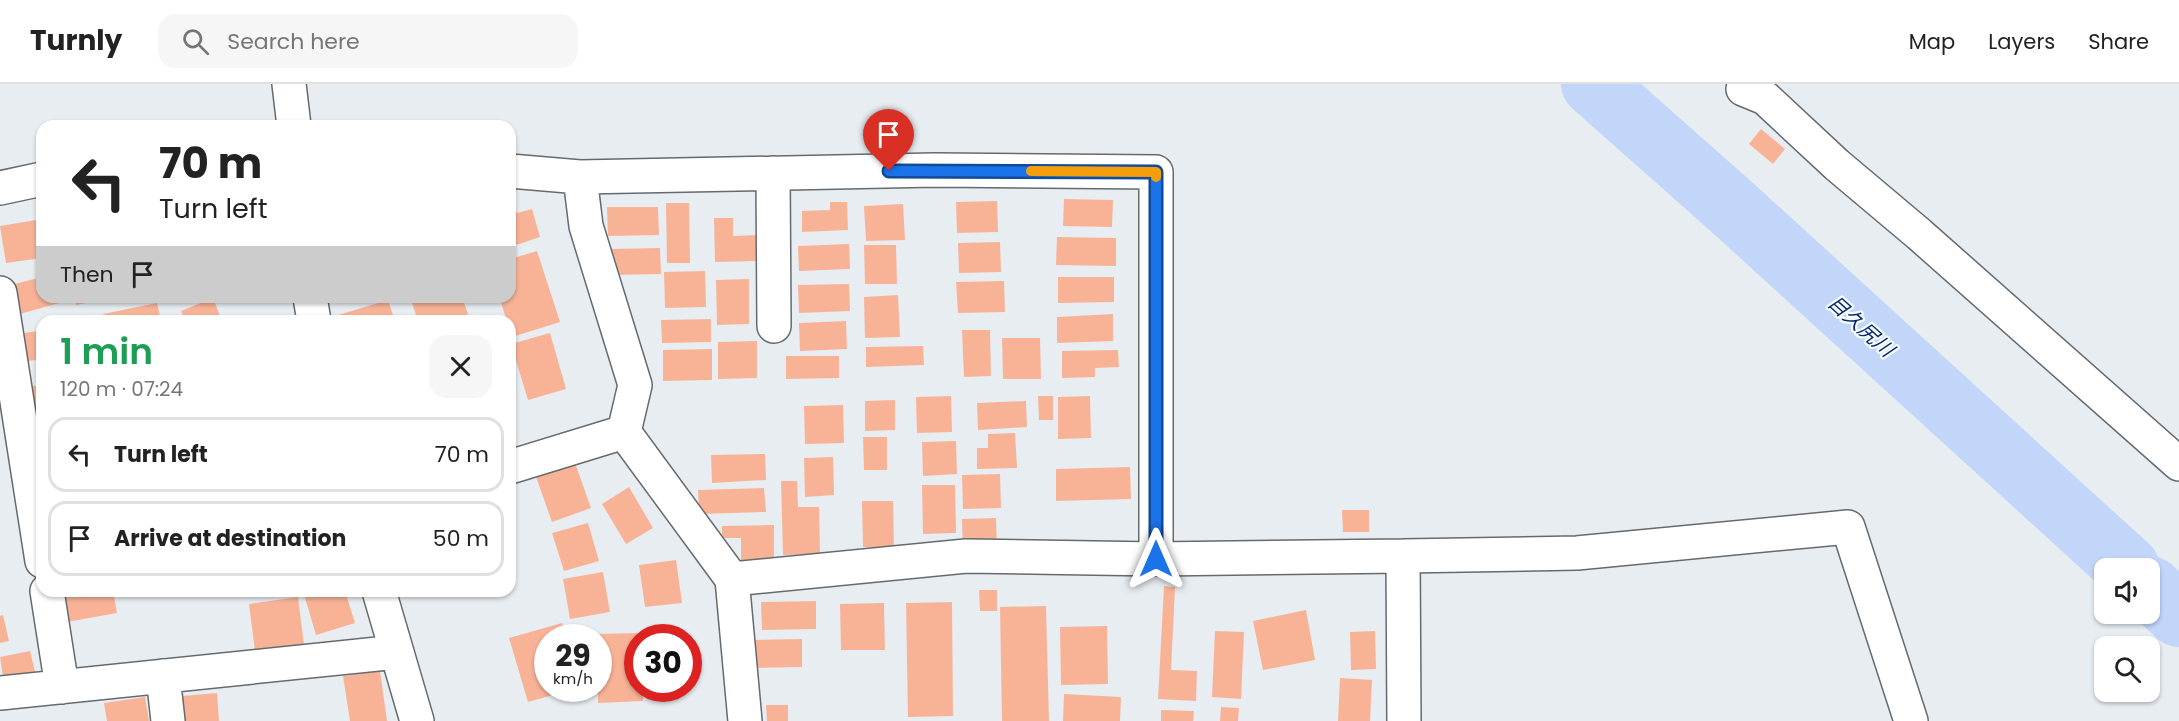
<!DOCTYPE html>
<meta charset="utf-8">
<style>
:root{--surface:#fff;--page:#f6f6f6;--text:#222;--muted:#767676;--line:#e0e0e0}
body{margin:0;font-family:Poppins,"Noto Sans JP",sans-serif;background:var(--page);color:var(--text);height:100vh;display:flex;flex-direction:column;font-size:22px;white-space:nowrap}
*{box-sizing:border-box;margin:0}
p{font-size:20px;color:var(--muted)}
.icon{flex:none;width:33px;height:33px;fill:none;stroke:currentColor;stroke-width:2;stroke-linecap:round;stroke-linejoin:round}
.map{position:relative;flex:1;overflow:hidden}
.side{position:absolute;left:36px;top:231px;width:480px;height:282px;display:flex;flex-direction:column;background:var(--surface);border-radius:18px;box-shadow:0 2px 4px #0004}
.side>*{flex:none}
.hud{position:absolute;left:36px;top:36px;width:480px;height:183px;border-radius:18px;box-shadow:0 2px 4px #0004;background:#fff;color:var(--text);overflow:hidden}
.controls{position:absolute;left:2094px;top:474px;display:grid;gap:12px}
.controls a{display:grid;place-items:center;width:66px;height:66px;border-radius:12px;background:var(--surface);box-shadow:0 2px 4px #0004;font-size:30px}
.speed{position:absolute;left:534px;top:540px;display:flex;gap:12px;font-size:30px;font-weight:700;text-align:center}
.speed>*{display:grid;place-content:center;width:78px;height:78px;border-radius:50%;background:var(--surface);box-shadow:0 2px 4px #0004;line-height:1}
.speed small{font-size:15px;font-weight:400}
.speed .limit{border:9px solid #d22;background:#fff;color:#111}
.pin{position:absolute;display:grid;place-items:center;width:51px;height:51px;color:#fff;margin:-62px -26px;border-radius:50% 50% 50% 0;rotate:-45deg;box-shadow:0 0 6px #0007}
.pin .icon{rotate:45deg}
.me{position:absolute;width:66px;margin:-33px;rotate:0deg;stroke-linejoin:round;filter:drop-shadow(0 0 4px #0008)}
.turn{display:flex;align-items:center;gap:21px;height:126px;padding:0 24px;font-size:27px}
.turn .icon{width:78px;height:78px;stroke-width:2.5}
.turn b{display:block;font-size:42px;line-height:51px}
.then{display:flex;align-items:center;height:57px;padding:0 24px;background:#0003;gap:12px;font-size:22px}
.round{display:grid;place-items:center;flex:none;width:63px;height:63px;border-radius:18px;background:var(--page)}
.overview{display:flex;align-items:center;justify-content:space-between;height:102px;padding:0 24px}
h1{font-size:36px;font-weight:600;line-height:45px;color:#1e9e55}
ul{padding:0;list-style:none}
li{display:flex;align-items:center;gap:18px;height:75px;margin:0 12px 9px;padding:0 12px;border:3px solid var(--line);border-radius:18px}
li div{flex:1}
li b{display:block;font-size:22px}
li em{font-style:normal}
header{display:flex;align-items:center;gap:36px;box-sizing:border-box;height:84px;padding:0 30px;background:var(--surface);border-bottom:2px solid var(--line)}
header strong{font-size:28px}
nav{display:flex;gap:33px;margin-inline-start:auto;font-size:21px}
.search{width:420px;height:54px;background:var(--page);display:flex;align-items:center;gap:15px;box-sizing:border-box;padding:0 21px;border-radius:18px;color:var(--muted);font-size:22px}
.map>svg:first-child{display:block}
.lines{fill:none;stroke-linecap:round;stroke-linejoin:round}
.river{stroke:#c2d6fa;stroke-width:64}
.building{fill:#f8b397}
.minor-casing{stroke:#656a6e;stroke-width:36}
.minor{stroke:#fff;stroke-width:33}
.route-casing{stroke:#114b97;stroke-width:15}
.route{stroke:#1a73e8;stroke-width:10}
.slow{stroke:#f59e0b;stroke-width:10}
.labels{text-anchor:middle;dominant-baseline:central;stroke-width:4.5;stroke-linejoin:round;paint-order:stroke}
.water-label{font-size:20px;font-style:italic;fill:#0a296b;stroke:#f5fbff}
</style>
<header>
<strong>Turnly</strong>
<div class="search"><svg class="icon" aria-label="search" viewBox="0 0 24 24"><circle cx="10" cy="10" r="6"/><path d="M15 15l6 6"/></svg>Search here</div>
<nav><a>Map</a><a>Layers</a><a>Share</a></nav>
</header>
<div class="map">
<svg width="2179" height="637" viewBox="0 0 2179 637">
<rect width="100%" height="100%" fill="#e8edf2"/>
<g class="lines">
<path class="river" d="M1593,0L1734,125L2128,484
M2150,504L2179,531"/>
</g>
<path class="building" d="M1761,45L1785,65L1773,80L1749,60Z
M510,114H512L517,129L532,125L540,153L510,163Z
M1064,115L1113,116L1112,143L1063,142Z
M997,117L998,148L957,149L956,118Z
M830,118H847L848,146L802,148V127L830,126Z
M666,119H689L690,179H667Z
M903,120L905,156L866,157L864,122Z
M607,123H658L659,151L608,152Z
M714,134H733V152L757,151V177L715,178Z
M42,135V174L6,179L0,142Z
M1057,153L1116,154V182L1056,181Z
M1000,158L1001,188L959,189L958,159Z
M849,160L850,185L799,187L798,162Z
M864,161H896L897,200H865Z
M660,164L661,190L611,191L610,165Z
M537,167L560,238L512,253L510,237H507L499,213H510V175Z
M705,187L706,223L665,224L664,188Z
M42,193V213H62L63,218L16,231L7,202Z
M1058,193H1114V218L1058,219Z
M749,195V240L717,241L716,196Z
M1004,197L1005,228L958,229L956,198Z
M849,200L850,227L799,229L798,201Z
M898,211L900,253L865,254L864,213Z
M74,213H113V214L76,221Z
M410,213H462L470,236L418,237Z
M213,214L222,237H185L181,227Z
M388,216L395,237H337L335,232Z
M157,219L161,237H105L103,230Z
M1113,230V257L1057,259V233Z
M412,232L413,237H397V236Z
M711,235V258L662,259L661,236Z
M846,237L847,265L800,267L799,239Z
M962,246H990L991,292L964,293Z
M38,247L42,275L22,278L17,250Z
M550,249L566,305L528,316L511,260Z
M1002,254H1040L1041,295H1003Z
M757,257V294L718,295V258Z
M923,262L924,281L866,283V263Z
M712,265V296L663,297V266Z
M1118,266L1119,283L1095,284V293L1062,294V267Z
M786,272H839V294L786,295Z
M42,300V345H41L30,303Z
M951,312L952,348L917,349L916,313Z
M1038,312H1053V336H1039Z
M1090,312L1091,354L1058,355V313Z
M895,316V346L865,347V317Z
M1026,317L1027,343L978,346L977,319Z
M843,321L844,359L805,360L804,322Z
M1015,349L1017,384L977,385V364H988V350Z
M863,353H887V386H864Z
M956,357L957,390L923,392L922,358Z
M765,370L766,396L712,399L711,371Z
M833,373L834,411L805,413L804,374Z
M574,376L591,424L552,438L535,390Z
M1130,383L1131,415L1056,417V385Z
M1000,390L1001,424L963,425L962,391Z
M781,397H797L798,423H819L820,470L783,471Z
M922,401H955L956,449L923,450Z
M629,403L653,444L626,460L602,420Z
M764,404L766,428L699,430L698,406Z
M862,417H893L894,463H863Z
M1342,426H1369V448H1343Z
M996,434L997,467L963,468L962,435Z
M588,439L599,477L564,487L552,449Z
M774,441V477L741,478V454H722V442Z
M676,476L682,519L645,523L639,481Z
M603,488L610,528L570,535L563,495Z
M1164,502L1175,503L1171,586L1197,587L1196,617L1158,615Z
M979,506H997V527H980Z
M61,507H113L117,529L67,538Z
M303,507H345L355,539L316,551Z
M298,513L305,569L256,575L249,520Z
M816,517V545L762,546L761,518Z
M952,518L953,632L908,633L906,519Z
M884,519L885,566H841L840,520Z
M1046,522L1049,637H1002L1000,523Z
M1306,526L1315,576L1263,586L1253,537Z
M3,531L9,557L0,559V532Z
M562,539L566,554H548V604L575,605L528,618L509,554Z
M1107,542L1108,600L1061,601L1060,543Z
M1215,547L1244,548L1241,615L1212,613Z
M1375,547L1376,585L1351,586L1350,548Z
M639,549V554H638V604H642L643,617L598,619V554H595V550Z
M802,555V583L752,584V556Z
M30,567L36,592L4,599L0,573Z
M380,587L387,637H350L343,592Z
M1340,594L1372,596L1370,637H1338Z
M217,609L219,637H183L182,612Z
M1064,610L1121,613L1120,637H1063Z
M145,613L149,637H107L104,619Z
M766,621H788V637H767Z
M1221,623L1239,624L1238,637H1220Z
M1161,626L1194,627L1193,637H1161Z"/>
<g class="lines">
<g class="minor-casing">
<path id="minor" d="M289,0L294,42
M1743,5L1765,14L1837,81L1919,150L2179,380
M510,87L580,93L935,86L1156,88V475L1403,472L1404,637
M773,89L774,242
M0,104L42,95
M0,209L42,477
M310,213L314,237
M624,348L732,495L966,472L1156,475
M510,383L624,348L635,301L586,142L580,93
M1403,472L1577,469L1848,443L1911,637
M732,495L745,637
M47,507L62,603
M379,507L417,637
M163,592L168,637
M0,609L397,568"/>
</g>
<use href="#minor" class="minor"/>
</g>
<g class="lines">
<g class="route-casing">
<path id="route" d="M889,87L1156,88V475"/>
</g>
<use href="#route" class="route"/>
<path class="slow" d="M1031,87L1156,88V93"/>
</g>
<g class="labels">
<g class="water-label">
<text transform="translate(1861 242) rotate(42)">目久尻川</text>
</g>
</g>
</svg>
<div class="controls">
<a><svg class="icon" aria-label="sound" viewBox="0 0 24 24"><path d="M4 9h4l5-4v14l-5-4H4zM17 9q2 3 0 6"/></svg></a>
<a><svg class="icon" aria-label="search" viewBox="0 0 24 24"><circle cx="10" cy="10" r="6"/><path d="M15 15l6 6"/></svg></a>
</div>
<div class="speed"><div>29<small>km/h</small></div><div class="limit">30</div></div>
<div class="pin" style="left:889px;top:87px;background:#d93025"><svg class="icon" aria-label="arrive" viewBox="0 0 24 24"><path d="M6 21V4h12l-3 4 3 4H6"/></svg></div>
<svg class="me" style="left:1156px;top:475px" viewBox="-20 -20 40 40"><path d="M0-17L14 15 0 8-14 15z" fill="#1a73e8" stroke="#fff" stroke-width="4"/></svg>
<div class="hud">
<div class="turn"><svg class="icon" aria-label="left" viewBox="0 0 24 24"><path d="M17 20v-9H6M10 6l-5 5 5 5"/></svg><div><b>70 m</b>Turn left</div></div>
<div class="then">Then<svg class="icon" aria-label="arrive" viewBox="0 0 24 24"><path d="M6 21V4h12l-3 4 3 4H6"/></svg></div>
</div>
<section class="side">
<div class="overview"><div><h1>1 min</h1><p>120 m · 07:24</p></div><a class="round"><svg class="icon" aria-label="close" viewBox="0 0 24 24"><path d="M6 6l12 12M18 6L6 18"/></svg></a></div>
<ul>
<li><svg class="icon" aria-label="left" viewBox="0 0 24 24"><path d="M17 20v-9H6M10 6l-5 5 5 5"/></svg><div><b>Turn left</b></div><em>70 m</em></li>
<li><svg class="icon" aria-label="arrive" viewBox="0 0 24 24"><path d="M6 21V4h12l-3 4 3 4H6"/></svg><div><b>Arrive at destination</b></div><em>50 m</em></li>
</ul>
</section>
</div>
